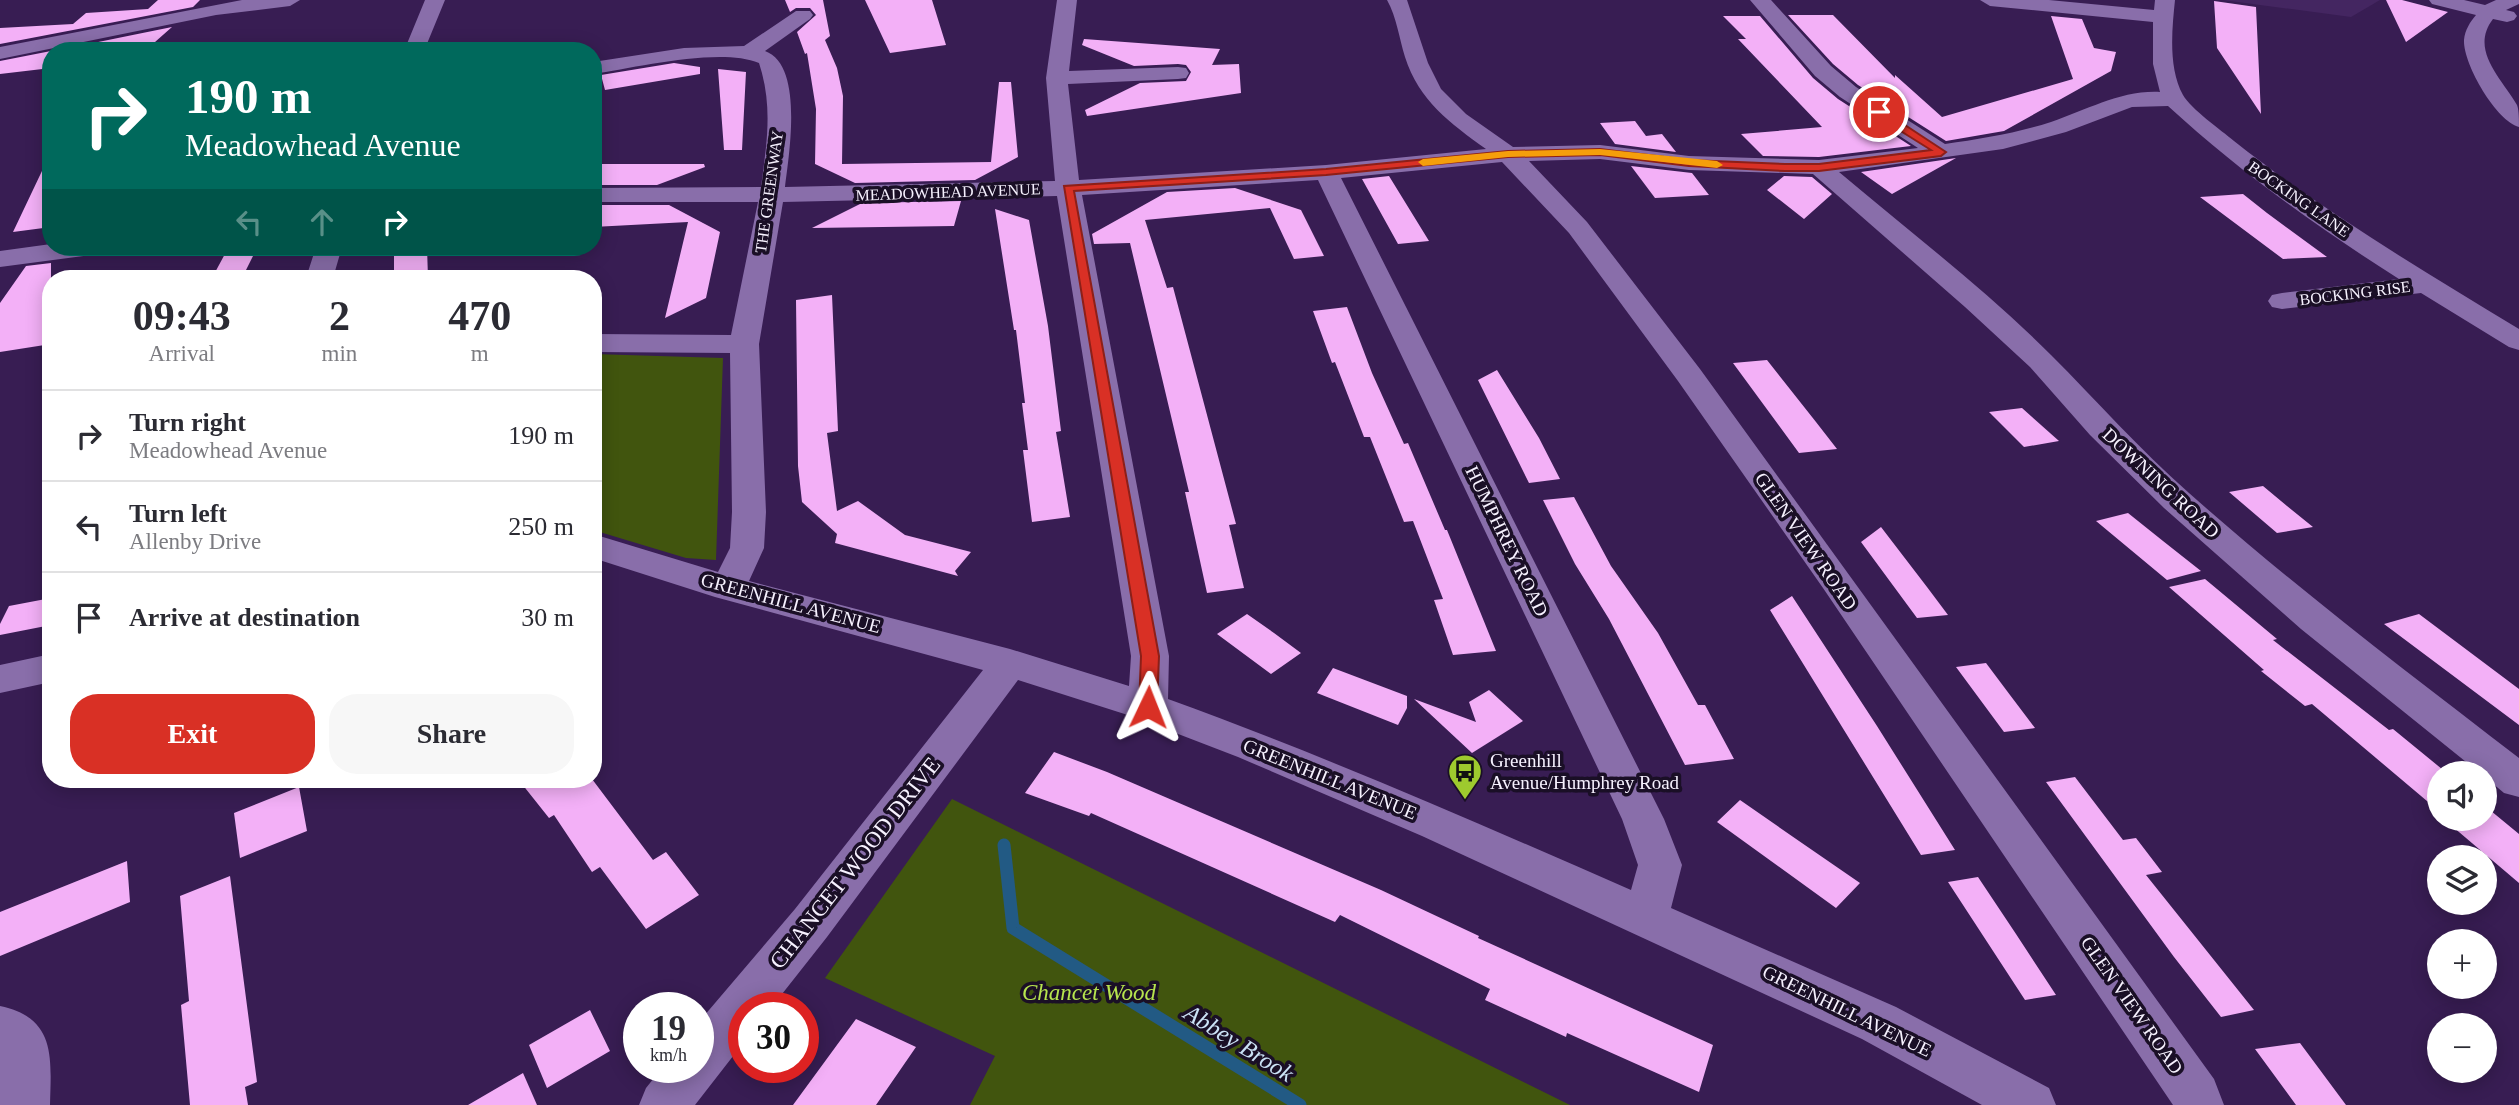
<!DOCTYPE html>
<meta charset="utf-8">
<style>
:root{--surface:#fff;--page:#f7f7f7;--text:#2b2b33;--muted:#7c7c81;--line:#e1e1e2;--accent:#d93025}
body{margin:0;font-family:"Times New Roman",serif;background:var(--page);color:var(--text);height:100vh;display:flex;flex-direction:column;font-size:26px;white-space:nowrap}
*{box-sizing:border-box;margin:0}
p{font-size:23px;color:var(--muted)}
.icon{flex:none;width:38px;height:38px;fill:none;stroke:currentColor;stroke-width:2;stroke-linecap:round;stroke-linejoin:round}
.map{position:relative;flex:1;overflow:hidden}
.details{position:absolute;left:42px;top:270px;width:560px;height:518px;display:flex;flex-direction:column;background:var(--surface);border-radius:28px;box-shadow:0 4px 18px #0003}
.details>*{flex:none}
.banner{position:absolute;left:42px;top:42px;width:560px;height:214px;border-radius:28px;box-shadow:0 4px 18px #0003;background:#00695c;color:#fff;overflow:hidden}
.fabs{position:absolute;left:2427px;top:761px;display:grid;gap:14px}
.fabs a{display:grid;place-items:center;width:70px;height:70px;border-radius:50%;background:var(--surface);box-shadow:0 4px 18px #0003;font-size:35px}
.speed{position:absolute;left:623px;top:992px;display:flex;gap:14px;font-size:35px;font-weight:700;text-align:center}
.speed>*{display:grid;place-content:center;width:91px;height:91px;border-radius:50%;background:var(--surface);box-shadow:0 4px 18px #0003;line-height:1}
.speed small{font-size:18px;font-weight:400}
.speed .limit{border:10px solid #d22;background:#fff;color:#111}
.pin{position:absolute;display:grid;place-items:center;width:60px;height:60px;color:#fff;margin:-30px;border:4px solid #fff;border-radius:50%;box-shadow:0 2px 7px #0007}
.me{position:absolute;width:77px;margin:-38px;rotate:2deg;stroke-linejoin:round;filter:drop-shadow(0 0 5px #0008)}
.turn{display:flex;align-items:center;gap:24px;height:147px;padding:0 28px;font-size:32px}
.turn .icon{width:91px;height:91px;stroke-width:2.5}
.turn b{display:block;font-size:49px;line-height:60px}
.lanes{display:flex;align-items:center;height:66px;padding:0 28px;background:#0003;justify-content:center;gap:35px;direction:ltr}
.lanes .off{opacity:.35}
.eta{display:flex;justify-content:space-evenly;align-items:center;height:119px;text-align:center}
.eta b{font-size:42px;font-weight:600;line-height:49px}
.action{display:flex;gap:14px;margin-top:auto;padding:14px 28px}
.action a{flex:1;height:80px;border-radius:28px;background:var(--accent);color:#fff;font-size:28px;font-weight:600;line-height:80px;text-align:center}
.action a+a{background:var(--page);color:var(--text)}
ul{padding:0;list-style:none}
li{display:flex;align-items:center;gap:21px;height:91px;padding:0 28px;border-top:2px solid var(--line)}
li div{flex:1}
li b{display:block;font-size:26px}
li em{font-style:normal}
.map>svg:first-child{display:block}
.built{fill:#442661}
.green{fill:#41550e}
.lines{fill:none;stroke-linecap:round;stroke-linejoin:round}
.stream{stroke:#225a84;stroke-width:13}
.building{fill:#f3b0f7}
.minor{fill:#896eaa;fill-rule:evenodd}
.route{fill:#d93025;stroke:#8d1f18;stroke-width:2}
.slow{fill:#f59e0b}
.labels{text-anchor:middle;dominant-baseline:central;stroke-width:7;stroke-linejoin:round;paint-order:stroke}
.far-street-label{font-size:16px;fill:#f6f1fe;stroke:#1a0f26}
.street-label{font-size:19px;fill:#f6f1fe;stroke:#1a0f26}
.poi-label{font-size:19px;fill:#f6f1fe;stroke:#1a0f26;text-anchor:start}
.near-street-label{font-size:23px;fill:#f6f1fe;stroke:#1a0f26}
.near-park-label{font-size:23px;font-style:italic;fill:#b6e44e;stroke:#1a0f26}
.near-water-label{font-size:24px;font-style:italic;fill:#cbe2f5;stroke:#1a0f26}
</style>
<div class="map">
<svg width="2519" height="1105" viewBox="0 0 2519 1105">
<rect width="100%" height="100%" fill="#381d53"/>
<path class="built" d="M2223,0H2380L2351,17Z"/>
<path class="green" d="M593,354L723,358L716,560L686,558L593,530Z
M952,799L1570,1105H970L995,1056L825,978Z"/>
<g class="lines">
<path class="stream" d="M1004,845L1013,928L1300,1105"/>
</g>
<path class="building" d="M158,0H200L193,7L0,44V28L73,24L86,13L148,9Z
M785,0H823L830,36L825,40L837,68L843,96L842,164L991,162L999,82H1011L1018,157L975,180L855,183L815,164L816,109L807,53L805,54L797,32L816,15L810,8H796L790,12Z
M865,0H932L946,45L890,53Z
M2386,0H2402L2448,12L2406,42Z
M2214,1L2256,7L2261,114L2217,48Z
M1788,15H1833L1895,78V75L1942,117L2073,79L2051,16L2082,19L2094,48L2116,52L2111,71L2004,131L1946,141L1858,85L1833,64Z
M1723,16H1760L1813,78L1838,99L1911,146L1819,157L1763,156L1741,134L1822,127L1738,39H1746Z
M172,27L155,42L139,44L131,51H54Z
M1084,39L1220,49L1212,65L1239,64L1241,93L1087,116L1085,110L1140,83L1186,81L1191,72L1186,65L1178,64L1134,66L1082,45Z
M51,51V68L0,74V61Z
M674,63L700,67V74L605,90L601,75Z
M718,69L746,72L742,150H724Z
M1635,121L1646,136L1662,134L1676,152L1615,144L1600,123Z
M51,152V227L13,232Z
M1956,158L1892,194L1861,172Z
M593,164H704L705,167L657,185H593Z
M1631,166L1692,173L1709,195L1655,198Z
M1389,176L1429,241L1398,244L1362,179Z
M1784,176L1812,177L1832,194L1804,219L1767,190Z
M1235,188L1301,210L1324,256L1294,259L1270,208L1145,220L1167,288L1173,287L1236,524L1229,525L1244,588L1207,593L1185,492H1189L1130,243L1094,244L1092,234L1167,192Z
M2243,194L2267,213L2327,257L2283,259L2200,197Z
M961,201L954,226L812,228L862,203Z
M593,205H669L720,232L706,298L665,318L688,222L593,227Z
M995,209L1029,220L1048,326L1061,431L1056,432L1070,517L1032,522L1023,450H1028L1022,403H1025L1016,330H1014Z
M394,247H427L428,278H394Z
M257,248L242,278H212L226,252Z
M51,263V344L0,352V303L26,266Z
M832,295L838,431L827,433L837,511L858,501L905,535L971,552L955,571L958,576L835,543L837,534L802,502L798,466L796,300Z
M1347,307L1372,373L1404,444L1408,443L1445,530H1447L1496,651L1453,655L1434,600L1443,599L1413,521L1404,522L1370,437H1364L1335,362L1332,363L1313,311Z
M1767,360L1816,422L1837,449L1799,453L1733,363Z
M1497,370L1539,438L1560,479L1529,483L1478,380Z
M2022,408L2059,441L2024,447L1989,412Z
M2263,486L2287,506L2313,527L2277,533L2229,492Z
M1574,497L1611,566L1658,633L1698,705H1705L1734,759L1685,765L1609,619L1575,564L1543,500Z
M2128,513L2163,541L2201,571L2167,580L2096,521Z
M1881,527L1927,587L1948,615L1917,618L1861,542Z
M2205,579L2277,639L2273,640L2389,730L2393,729L2448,774H2440V812L2312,704L2305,706L2261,671L2264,670L2169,587Z
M1792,596L1877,726L1955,850L1921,855L1770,610Z
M51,598V625L0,635V624L9,606Z
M1247,614L1274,633L1301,653L1271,674L1217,634Z
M2419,614L2519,689V725L2384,624Z
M1986,663L2010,695L2035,728L2004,732L1956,667Z
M1333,668L1407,696V708L1398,725L1317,693Z
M1489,690L1523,721L1472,753L1414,699L1476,722L1469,702Z
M1054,752L1107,772L1381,890L1479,936L1478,938L1713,1045L1699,1092L1567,1033L1566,1037L1485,1000L1490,989L1340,915L1335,922L1091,813L1089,816L1025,793Z
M2075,777L2123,840L2136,838L2162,872L2146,875L2254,1010L2221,1017L2174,957L2046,782Z
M518,779H592L653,860L666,852L699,895L646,929L600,867L592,872L554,815L549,818Z
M299,787L307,831L240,858L234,813Z
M1740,800L1799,841L1860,883L1836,908L1717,822Z
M2485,806L2519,834V883L2446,821L2485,819Z
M127,861L130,902L0,956V912Z
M230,876L257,1082L245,1087L248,1105H190L181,1005L189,1001L180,896Z
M1978,877L2016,934L2056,995L2025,1000L1948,882Z
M590,1010L610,1051L547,1088L529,1045Z
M856,1019L916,1047L876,1105H793Z
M2300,1043L2346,1105H2296L2255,1049Z
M523,1073L537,1105H468Z"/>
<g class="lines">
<path class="minor" d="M242,0H300L290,6L216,15L0,59V47Z
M425,0H445L424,51H404Z
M1057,0H1077L1069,71L1178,67L1186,68L1189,73L1186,78L1178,79L1068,84L1079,180L1326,165L1486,149C1450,123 1419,101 1405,57C1399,38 1397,18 1387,0H1407L1428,63L1441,89L1466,114L1513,147L1600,145L1689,156L1819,160L1918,148L1840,97L1815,76L1750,0H1771L1831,66L1856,87L1945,144C1981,139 2017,133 2051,122C2087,110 2121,90 2160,92L2153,64V22L1990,6L1980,0H2049L2154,10L2155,0H2175C2172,29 2168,68 2183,95C2191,109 2221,130 2234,141C2324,212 2422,270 2519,329V350L2509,347L2421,293L2282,309L2272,307L2268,301L2272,295L2282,293L2399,279C2317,227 2240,172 2168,106L2132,107L2066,132L2003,149L1839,172C1910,232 1985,289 2051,355C2097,401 2140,450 2189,493C2295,587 2407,672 2519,758V797L2504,793L2485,777V774H2481L2301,629L2164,508L2090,435L2030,367L1965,307L1813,174L1689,170L1600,159L1529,161L1587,222L1700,369L2214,1079L2224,1105H2173L1823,588L1678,381L1569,233L1502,162L1341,178L1664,819L1682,865L1671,908L1896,1007L2049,1088L2056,1105H1982L1862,1039L1422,836L1238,757L1134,717L1018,680L827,937L771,1008H744V1042L695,1105H639L646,1088L662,1068H698V1023L795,909L983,670L715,597L593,558V534L718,572L730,548L732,512L730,353L593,352V334L731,335L758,202H593V188L761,187C767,142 773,106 759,63C719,47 636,68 593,74V62L684,48L744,46L796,11H810L813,15L810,19L765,51C804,65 789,154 785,187L1055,181L1046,78ZM1318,180L1622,819L1638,865L1631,890C1478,823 1325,756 1168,699L1169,656L1082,195ZM1057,196L1131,656L1129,686L1010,649L749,581L764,548L766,512L759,344L783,202Z
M2429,0H2464L2485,5L2496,0H2519V4L2506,10L2514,12L2517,16L2514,20L2507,22L2493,19C2469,50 2502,79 2517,105C2519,110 2519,120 2519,127C2496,121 2463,64 2464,40C2465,30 2470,22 2476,15L2432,4Z
M51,244V247H104L100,253L91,255L0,267V251Z
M316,247H342L333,278H306Z
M51,654V682L0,693V665Z
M0,1006C57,1018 51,1059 50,1105H0Z"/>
</g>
<path class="route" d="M1875,110H1882L1946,152L1941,156L1819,171H1785L1689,166L1600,155L1508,157L1326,175L1074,191L1159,656L1157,707L1154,712H1142L1139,707L1141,656L1064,186L1326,169L1508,151L1600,149L1689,160L1785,164H1819L1931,150L1875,115Z"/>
<path class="slow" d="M1600,149L1717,161L1723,165L1717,168L1600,155L1508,157L1423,166L1418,162L1423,159L1508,151Z"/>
<defs>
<g id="bus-pin" transform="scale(1.75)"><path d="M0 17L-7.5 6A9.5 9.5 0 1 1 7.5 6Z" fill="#9eca2e" stroke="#1a0f26"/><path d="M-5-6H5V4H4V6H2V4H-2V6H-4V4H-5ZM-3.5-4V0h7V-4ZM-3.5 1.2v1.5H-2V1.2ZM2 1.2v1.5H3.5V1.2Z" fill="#111"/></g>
</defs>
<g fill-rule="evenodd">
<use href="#bus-pin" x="1465" y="771"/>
</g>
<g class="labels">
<g class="far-street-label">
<text transform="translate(769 192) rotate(-82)">THE GREENWAY</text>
<text transform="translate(948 192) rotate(-2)">MEADOWHEAD AVENUE</text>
<text transform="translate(2299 199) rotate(35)">BOCKING LANE</text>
<text transform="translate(2355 293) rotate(-7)">BOCKING RISE</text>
</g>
<g class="street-label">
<text transform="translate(2161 483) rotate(43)">DOWNING ROAD</text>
<text transform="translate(1507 541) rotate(64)">HUMPHREY ROAD</text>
<text transform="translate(1806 541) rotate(55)">GLEN VIEW ROAD</text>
<text transform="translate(791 603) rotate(15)">GREENHILL AVENUE</text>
<text transform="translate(1330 779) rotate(22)">GREENHILL AVENUE</text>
<text transform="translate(2132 1005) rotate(55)">GLEN VIEW ROAD</text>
<text transform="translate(1847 1011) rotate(26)">GREENHILL AVENUE</text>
</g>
<g class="poi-label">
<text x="1490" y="760">Greenhill<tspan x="1490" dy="22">Avenue/Humphrey Road</tspan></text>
</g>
<g class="near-street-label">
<text transform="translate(855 863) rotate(-52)">CHANCET WOOD DRIVE</text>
</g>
<g class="near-park-label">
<text x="1089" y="992">Chancet Wood</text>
</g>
<g class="near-water-label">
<text transform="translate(1239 1043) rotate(32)">Abbey Brook</text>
</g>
</g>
</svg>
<div class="fabs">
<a><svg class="icon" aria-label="sound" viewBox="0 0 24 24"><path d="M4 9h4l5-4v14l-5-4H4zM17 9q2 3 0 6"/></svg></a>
<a><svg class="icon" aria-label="layers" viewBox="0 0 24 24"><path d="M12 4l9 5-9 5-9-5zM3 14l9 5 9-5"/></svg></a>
<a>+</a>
<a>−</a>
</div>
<div class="speed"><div>19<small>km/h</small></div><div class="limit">30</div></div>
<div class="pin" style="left:1879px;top:112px;background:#d93025"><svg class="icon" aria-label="arrive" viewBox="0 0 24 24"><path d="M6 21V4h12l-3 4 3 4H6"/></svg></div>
<svg class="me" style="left:1148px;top:707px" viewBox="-20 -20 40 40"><path d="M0-17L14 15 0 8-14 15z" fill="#d93025" stroke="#fff" stroke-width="4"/></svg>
<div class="banner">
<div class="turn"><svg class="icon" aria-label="right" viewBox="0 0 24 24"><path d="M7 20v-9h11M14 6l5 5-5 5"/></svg><div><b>190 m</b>Meadowhead Avenue</div></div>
<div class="lanes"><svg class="icon off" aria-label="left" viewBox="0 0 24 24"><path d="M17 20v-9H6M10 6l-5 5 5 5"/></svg><svg class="icon off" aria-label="ahead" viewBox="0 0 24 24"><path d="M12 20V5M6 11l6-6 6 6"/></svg><svg class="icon" aria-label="right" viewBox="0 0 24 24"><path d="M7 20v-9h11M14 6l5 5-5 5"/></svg></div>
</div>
<section class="details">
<div class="eta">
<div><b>09:43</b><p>Arrival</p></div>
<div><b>2</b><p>min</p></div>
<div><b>470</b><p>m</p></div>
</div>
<ul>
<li><svg class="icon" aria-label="right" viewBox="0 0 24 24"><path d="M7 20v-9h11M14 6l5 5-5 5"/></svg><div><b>Turn right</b><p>Meadowhead Avenue</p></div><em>190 m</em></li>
<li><svg class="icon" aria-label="left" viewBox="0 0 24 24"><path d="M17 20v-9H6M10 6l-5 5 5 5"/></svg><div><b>Turn left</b><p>Allenby Drive</p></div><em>250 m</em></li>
<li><svg class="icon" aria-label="arrive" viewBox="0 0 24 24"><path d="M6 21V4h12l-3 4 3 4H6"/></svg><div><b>Arrive at destination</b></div><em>30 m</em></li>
</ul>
<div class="action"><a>Exit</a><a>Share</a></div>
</section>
</div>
